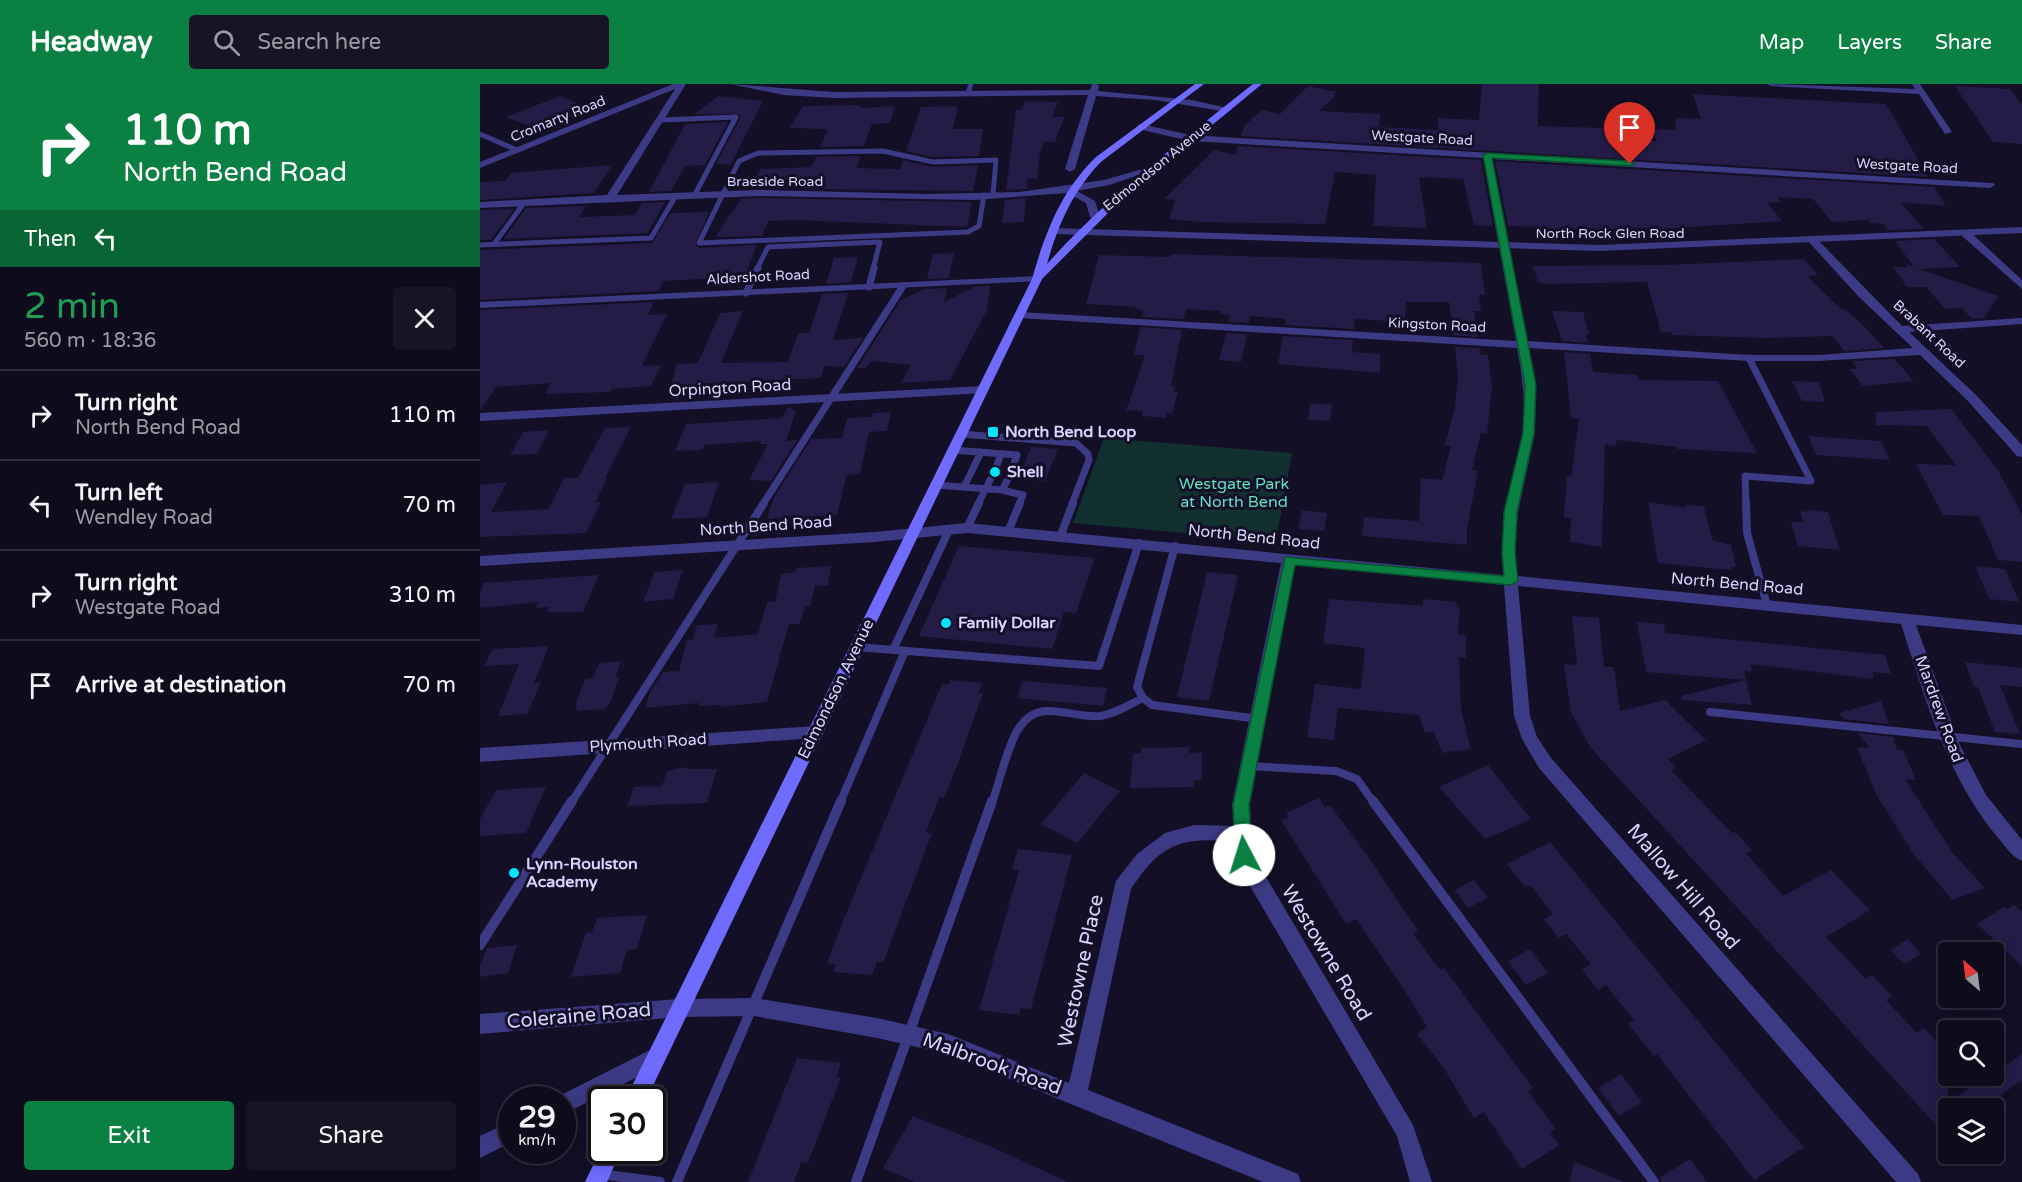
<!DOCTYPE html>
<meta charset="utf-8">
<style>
:root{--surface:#0e0b1c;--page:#171425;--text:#f1f3f6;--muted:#9b9ba3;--line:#2e2b3b;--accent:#0b8043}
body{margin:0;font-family:"Varela Round",sans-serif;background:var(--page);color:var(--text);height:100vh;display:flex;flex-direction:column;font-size:22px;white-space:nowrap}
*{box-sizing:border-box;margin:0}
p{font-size:20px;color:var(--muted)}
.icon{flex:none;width:33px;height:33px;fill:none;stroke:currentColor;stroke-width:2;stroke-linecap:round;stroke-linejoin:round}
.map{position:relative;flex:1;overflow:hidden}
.sheet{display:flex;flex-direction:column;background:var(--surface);width:480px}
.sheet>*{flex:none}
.banner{background:#0b8043;color:#fff;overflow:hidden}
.needle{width:39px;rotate:332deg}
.tools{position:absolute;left:1458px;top:858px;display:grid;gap:12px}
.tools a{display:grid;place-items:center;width:66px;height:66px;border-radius:6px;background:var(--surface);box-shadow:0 3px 15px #0003,0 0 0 2px var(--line);font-size:30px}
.speed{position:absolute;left:18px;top:1002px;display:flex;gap:12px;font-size:30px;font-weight:700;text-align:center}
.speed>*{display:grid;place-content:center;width:78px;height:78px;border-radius:50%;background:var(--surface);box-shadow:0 3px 15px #0003,0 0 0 2px var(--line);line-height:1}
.speed small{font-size:15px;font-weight:400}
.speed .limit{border:3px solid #111;border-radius:9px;background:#fff;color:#111}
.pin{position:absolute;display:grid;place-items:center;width:51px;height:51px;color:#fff;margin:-62px -26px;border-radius:50% 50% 50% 0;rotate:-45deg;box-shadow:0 0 6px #0007}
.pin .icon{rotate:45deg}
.me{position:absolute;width:66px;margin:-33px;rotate:355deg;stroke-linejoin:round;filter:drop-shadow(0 0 4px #0008)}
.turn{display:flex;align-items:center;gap:21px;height:126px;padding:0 24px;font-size:27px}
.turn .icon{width:78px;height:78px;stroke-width:2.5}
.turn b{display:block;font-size:42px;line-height:51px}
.then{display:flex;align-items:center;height:57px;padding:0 24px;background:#0003;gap:12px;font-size:22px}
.round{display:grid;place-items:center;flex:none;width:63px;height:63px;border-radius:6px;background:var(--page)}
.summary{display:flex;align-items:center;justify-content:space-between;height:102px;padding:0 24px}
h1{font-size:36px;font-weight:600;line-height:45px;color:#1e9e55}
.primary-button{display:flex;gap:12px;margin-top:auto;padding:12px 24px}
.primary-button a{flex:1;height:69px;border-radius:6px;background:var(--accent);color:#fff;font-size:24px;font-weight:600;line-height:69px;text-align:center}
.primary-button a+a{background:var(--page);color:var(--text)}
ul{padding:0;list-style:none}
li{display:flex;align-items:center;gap:18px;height:90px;padding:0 24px;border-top:2px solid var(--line)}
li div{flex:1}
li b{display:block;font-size:22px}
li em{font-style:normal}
header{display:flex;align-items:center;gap:36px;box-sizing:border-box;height:84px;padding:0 30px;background:var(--accent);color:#fff}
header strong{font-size:28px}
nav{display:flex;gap:33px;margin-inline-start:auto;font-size:21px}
.search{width:420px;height:54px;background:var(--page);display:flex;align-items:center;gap:15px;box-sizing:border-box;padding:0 21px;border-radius:6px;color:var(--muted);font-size:22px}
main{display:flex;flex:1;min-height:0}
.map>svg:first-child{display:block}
.green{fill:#12302f}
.building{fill:#241b47}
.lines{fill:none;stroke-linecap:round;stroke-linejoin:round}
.service-far3{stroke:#3d3a85;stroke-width:5}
.service-far2{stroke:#3d3a85;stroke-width:7}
.service-far1{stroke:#3d3a85;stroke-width:8}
.service{stroke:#3d3a85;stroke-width:10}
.minor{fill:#3d3a85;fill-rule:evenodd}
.tertiary{fill:#3d3a85;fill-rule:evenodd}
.secondary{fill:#6f6bff;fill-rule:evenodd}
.route{fill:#0b8043;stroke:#07532c;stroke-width:1.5}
.poi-dot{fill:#00e5ff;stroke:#130f26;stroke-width:2}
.labels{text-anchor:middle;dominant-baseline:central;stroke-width:6;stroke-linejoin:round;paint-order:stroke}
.far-street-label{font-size:14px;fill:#d9d4ff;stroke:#130f26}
.street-label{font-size:16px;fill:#d9d4ff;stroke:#130f26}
.poi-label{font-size:16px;font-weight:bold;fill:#d9d4ff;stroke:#130f26;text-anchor:start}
.park-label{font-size:16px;fill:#5fe0c0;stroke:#130f26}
.near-street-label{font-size:20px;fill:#d9d4ff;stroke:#130f26}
</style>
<header>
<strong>Headway</strong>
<div class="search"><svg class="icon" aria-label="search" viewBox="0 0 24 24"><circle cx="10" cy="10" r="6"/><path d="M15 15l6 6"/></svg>Search here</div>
<nav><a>Map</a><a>Layers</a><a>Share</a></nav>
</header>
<main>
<section class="sheet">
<div class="banner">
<div class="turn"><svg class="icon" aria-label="right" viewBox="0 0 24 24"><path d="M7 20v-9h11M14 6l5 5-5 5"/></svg><div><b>110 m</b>North Bend Road</div></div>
<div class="then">Then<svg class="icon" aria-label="left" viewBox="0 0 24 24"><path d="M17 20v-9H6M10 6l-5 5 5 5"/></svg></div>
</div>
<div class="summary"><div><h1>2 min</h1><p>560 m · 18:36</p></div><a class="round"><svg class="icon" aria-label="close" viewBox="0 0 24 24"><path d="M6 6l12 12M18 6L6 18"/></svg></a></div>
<ul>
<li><svg class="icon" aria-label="right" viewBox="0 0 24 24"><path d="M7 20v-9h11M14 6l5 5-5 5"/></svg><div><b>Turn right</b><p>North Bend Road</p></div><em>110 m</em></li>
<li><svg class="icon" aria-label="left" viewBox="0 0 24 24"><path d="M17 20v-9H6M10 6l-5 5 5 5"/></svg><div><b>Turn left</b><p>Wendley Road</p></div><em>70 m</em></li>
<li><svg class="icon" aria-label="right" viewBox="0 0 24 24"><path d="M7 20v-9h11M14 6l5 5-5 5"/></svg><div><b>Turn right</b><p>Westgate Road</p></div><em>310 m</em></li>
<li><svg class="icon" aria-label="arrive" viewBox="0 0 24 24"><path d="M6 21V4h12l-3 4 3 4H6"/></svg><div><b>Arrive at destination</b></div><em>70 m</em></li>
</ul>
<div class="primary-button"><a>Exit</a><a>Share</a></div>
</section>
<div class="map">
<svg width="1542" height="1098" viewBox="0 0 1542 1098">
<rect width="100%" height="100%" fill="#130f26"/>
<path class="green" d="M624,354L812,369L796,457L593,439Z"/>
<path class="building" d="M1002,0H1059L1058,42L1125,44L1128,54L1148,55L1176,57L1172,45L1195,46L1196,34L1221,35L1213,10L1406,20L1448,93L761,52L765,41L782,26L800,30L828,2L857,8L853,10L856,11L839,27L900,30L899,43L958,46V34L999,36Z
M1475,2L1530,5L1542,21V60L1513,58Z
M80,12L110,24L58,45L26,33Z
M239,12L283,17L251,80H236L260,35V30H214Z
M545,17L578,18L572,33H584L575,58H564L560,69L557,95H547V105L526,106L536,26H542Z
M381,21L380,24L415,22L410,39L392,40L384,62L340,63L348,45L309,44L323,22Z
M478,22L473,45H503L499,72L453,73L426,67L441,23Z
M248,38L225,81L205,82L191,107L169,108L205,40Z
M758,62L1001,76L1013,142L994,141L983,95L939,93L947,144L893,142L896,91L855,88L845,140L719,138L689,135L695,116L684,115L734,66L755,71Z
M381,72L376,84L420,85L423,76L453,83L498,81L493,107L268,104L281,85L331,83L336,73Z
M1015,77L1454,103L1466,122L1420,118L1444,145L1408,146L1404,140L1390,139L1389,136L1352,138L1333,115L1298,113L1301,119L1287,118L1302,137L1179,145L1066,146L1065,143L1028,142Z
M132,81L114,109L0,116V98L25,97L31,89Z
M546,114L544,138L522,139L525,116Z
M261,115L278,114L492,118L487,143L314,136L288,137L282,152L235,153Z
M185,118L168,149L24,155L46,124L106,122L99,133L155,131L162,119Z
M34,125L11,156H0V126Z
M229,128L215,161L219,164L277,161L266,189L259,190L257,193L183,197L179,207L0,216V166L172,159L191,129Z
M1454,155L1480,183L1439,185L1518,212L1504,234L1492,235L1482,224L1465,225L1446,203H1427L1413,183H1428L1426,180L1434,183L1415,157Z
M474,169L469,194L447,195L453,170Z
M691,170L1001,179L1005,211H999L1001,227H994L998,253L974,251L969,218H926L925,238L875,235L874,245L805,241L806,235L770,232L769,239L748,238L750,231L740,230L741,227L706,225L704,235L662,233L663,226L655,225L656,223L606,220L619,171L690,173Z
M378,173L371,198L346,200L354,174Z
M1324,175L1338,191L1327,192L1362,226L1365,225L1385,243L1404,264L1364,267L1353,252L1286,254L1192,251L1191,248H1181L1167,198L1066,200L1058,198L1053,182L1185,181Z
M496,202H510L507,226L470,296L421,299L431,281L391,277L386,284H377L421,216L444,205L467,204L464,218Z
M368,209L353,256L383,254L364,283L344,282L341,294L191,301L197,280L218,279L240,229L263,227L241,279L308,278L318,249H329L342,210Z
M174,218L168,231L187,230L162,282L181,281L171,302L132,305L130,308L65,310L71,299L16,303L0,327V226Z
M1072,227L1103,228L1109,250H1106L1108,259L1082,257Z
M660,243L702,246L691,302L695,303L694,308H698L692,329H687L686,334L662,332L663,327L646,326L665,271H654Z
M746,249L767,250L761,278L739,276Z
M803,252L873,256L872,268L900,270V289L798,280Z
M975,263L1000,264L1001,271H1008L1012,303L1007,350L1001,349L992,386L998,387L987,444V461L882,452L884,433L939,437L941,394L962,396L971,362L965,361L975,323L978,293Z
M1084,268L1110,270L1113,288L1157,291L1159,296L1238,297L1277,369L1197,365V363L1136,356V362L1125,360L1122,463L1090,458L1091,434L1084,433L1087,392L1091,393L1099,335L1091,334Z
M1414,275L1434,297L1383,302L1370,285H1378L1372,277Z
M1312,297L1339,298L1345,318L1322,317Z
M830,319L852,321L850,337L828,336Z
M308,323L316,327L306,357L317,356L291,397L269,396L288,360H280L281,357L224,361L222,366L195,367L206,340L302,334Z
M1471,325L1517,385L1542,430V478L1518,476L1499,432L1463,431L1436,380L1476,381L1447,342L1396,341V328Z
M411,328L407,347L389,348L380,390L367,391L357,431L287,435L294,413L331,355L362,354L367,334L392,333L393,329Z
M151,343L125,394H127L115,419L121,418L106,449L0,453V401L27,398L11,428L69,425L84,394H98L125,344Z
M69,346L57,370L30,371L43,348Z
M1328,352L1401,357L1410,376L1336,371Z
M551,363L578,365L565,397L538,395Z
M239,398L227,433L191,435L205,400Z
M1168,418L1206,424L1205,421L1224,422L1232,456L1251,461L1256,483H1251V486L1178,479Z
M822,426L847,429L844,447L818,445Z
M1327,426L1348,428L1360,466L1318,462L1311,438H1323L1320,427L1328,428Z
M479,462L615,474L596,529L584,528L572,565L439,552Z
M351,482L348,501L335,502L330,522L325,523L319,540H309L287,618L240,623L241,621L218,622L219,619L165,624L170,608L183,588L199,587L207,556L213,555L217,541L238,540L234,554L278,550L287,518H295L301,490L316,488L317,484Z
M1495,482L1525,485L1539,518L1509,515Z
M203,486L193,515L163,518L174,488Z
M727,488L758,491L729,617L697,613Z
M119,491L103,528H67L69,523L55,524L58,518L0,524V508L4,499Z
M849,515L943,522V515L977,518V523H980L978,550L986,551V574L979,573L981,625L991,665L962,669L954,648L945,649L939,631L858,624L854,656L827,653L835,600L881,605L885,564L843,559Z
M1092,532L1119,534L1124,583H1134L1140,627L1185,616L1226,656L1188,675L1196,683L1191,686L1252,749L1255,748L1272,766L1266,769L1303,812L1351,786L1390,826L1346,853L1386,895L1392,891L1412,912L1406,916L1437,949L1444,944L1464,965L1457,969L1468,981V1018L1494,1001L1497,1003L1542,970V996L1502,1024H1468V1054L1110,663L1091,628L1084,580L1097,581Z
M1157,538L1184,540L1185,549L1405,571L1411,590L1393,588V595L1271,580L1272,588L1264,587L1266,596L1166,588Z
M69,562L54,599L61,598L47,630L18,632L39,580L4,582L13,565Z
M141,577L136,593H139L130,619L125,625L96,627L97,622H95L105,595L113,594L119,579Z
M1485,578L1542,584V603L1520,601L1540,650L1515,648L1498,603H1494Z
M470,596L502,599L499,609H503L472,695L464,714L459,713L446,749H452L403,879L397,878L392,891L353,888L356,880L347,879L361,842L462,600H469Z
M1266,596L1272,621L1202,616L1201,612Z
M542,597L627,604L623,622L537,614Z
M1401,617L1409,640L1364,635L1359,629Z
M1377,649L1413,653L1417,666H1423L1436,696L1425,695L1472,768L1505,804L1472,816L1433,769L1396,710L1377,663L1390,664Z
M709,663V669L722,668V696L714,697V703L650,704L653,669H661V664Z
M1008,681L1051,735L1005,755L959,703Z
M205,683L208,685H237L227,719L147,722L154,703L182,702L187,687Z
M604,689L640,707L597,759L561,740Z
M66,703L46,749L0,752V735L16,706Z
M839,714L845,723L850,721L887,771L938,847L933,850L960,886L964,884L1053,1004L1048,1007L1076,1045L1070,1049L1079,1061L1042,1085L1004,1028L994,1034L963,983L937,950L947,943L921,901L876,835L866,840L801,736L809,733L806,729Z
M1070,758L1290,1024L1324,1063L1274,1096L1177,970L1174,972L1148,940L1154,936L1126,901L1118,906L1102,885L1111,880L1086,850L1079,854L1064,835L1073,830L1050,801L1045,803L1027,780Z
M538,765L592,771L551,925L541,924L539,931L499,926L539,786L532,785Z
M994,796L1008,814L988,824L975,806Z
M1534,821L1542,828V882L1497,840L1524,823L1527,825Z
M167,831L157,865L147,866L140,889L91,893L106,849L112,848L117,834Z
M1428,855L1441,870L1424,880L1410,866Z
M37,861L28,889L0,893V882L7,864Z
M1050,865L1068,889L1046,901L1028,877Z
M317,974L361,979L356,993H361L328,1079L321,1078L314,1098H268Z
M1141,990L1162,1018L1139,1032L1118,1004Z
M433,1032L512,1063L588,1098H434L403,1084Z
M1210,1075L1227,1098H1181L1180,1093Z
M1094,1078L1142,1097V1098H1090Z"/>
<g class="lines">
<path class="service-far3" d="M488,9L491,0
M181,36L256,33L214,112
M0,50L37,66
M504,111L499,142L488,148L219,159L259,77L278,69L403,67L453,78L516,76L513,110
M14,160L44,119
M0,161L171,154L195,113
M277,185L288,163L400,158L393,185"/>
<path class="service-far2" d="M389,203L394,184
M266,209L278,184
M481,350L596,359L608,370L609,376L592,420
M473,366L537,371L533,382
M517,381L521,370
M456,401L522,406L527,397
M484,403L501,368
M522,406L543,411L539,420
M283,420L423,202
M498,420L510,396
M1266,420L1265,392L1331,397L1269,274"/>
<path class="service-far1" d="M1266,419L1267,449L1287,521
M487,444L499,419
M528,448L540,419
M580,453L593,419
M695,462L657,603L663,614L672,621L779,635
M377,563L619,582L659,459
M413,566L469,446
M1230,628L1542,660
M769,682L856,687L877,695L894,719
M91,719L284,419
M360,719L425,567
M512,719C519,699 528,660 539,644C560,612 590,635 620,632C635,630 649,621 663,614"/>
<path class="service" d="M893,717L1174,1098
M0,861L92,717
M120,1090L180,1098
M197,1098L361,717
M376,1098L512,717"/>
<path class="minor" d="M193,0H206L137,111L278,106L449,110L539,108L624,96L666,84L671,87L629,101L597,107L615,117L620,133L615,136L610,133L606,119L587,109L494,116L278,112L0,124V118L127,111L195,5L0,84V78Z
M250,0L354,8L610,6L612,0H617L619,2L618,7L712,16L752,25L748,28L675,16L616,12L595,85L590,88L585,85L608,11L354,14L304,11Z
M1287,0L1435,5L1432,0H1440L1472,48L1465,50L1439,10L1291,2Z
M661,40L710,51L1513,99L1515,101L1510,104L1012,75L1048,257L1269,271H1338L1433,264L1379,213L1327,156L1332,153L1336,154L1422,242L1542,234V240L1429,248L1496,311L1542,361V373L1537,372L1487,316L1440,271L1338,277H1269L1049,264L1056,301L1055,349L1038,428L1035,469L1037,492L1542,541V551L1436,541L1479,659L1506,711L1542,756V777C1532,773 1526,763 1519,755C1467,694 1445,614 1421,540L1038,502L1050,632L1057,653L1071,674L1438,1090L1441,1098H1416L1059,684L1042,655L1034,632L1024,501L815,481L770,721L773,771L933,1041L952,1098H930L917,1052L770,802L755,771L754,757C700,754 682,758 651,805L608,1006L818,1090L821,1098H783L468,970L397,954L274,932L199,933L0,950V930L199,915L274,914L397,934L468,950L589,999L636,797L657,770L685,749L714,741L754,742L752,721L801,479L487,449L394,458L0,482V472L394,448L487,439L1023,491C1018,436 1034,402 1042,350C1047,322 1042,292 1037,264L540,234L534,231L540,228L1036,257L1003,74L710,57L658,45V41Z
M1481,147H1489L1542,196V205L1481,151Z
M557,192L562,195L561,197L0,224V218Z
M502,302L508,306L506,309L0,337V329Z
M336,642L342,643L344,648L342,653L336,654L0,678V664Z
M176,963L183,966L186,973L183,980L82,1031V1016H74L75,1014Z
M32,1037V1058L0,1074V1052Z"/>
<path class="tertiary" d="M1542,143V149L1120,167L574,150L569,147L574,144L1120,161Z"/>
<path class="secondary" d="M715,0H724L622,77C593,106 578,141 567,180C628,112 701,57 773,0H782L641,116L562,195L166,1016H145L552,195C565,149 581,107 616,73Z
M122,1063V1066H141L127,1098H105Z"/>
</g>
<path class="route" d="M1007,69L1150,77L1155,80L1150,82L1012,74L1056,301L1054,349L1037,428L1035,469L1038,497L1031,501L815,481L769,721L772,771L769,776H758L755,771L753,721L805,473L1024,492L1022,469L1024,428L1043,349L1045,301L1003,71Z"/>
<g class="poi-dot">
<rect x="507" y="342" width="12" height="12" rx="3"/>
<circle cx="515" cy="388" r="6"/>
<circle cx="466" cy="539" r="6"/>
<circle cx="34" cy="789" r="6"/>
</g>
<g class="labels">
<g class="far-street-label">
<text transform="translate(78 35) rotate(-22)">Cromarty Road</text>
<text transform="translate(942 54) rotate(3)">Westgate Road</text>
<text transform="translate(677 82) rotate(-39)">Edmondson Avenue</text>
<text transform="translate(1427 82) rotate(3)">Westgate Road</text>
<text x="295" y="97">Braeside Road</text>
<text x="1130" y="149">North Rock Glen Road</text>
<text transform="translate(278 193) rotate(-3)">Aldershot Road</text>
<text transform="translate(957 241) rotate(3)">Kingston Road</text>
<text transform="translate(1449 250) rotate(43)">Brabant Road</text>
</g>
<g class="street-label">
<text transform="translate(250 304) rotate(-3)">Orpington Road</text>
<text transform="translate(286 442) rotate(-4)">North Bend Road</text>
<text transform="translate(774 453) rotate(6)">North Bend Road</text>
<text transform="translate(1257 500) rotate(5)">North Bend Road</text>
<text transform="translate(356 605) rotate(-64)">Edmondson Avenue</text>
<text transform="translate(1459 625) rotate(70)">Mardrew Road</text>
<text transform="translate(168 659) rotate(-4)">Plymouth Road</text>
</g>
<g class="poi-label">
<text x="525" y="348">North Bend Loop</text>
<text x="527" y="388">Shell</text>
<text x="478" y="539">Family Dollar</text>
<text x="46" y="780">Lynn-Roulston<tspan x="46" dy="18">Academy</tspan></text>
</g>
<g class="park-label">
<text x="754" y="400">Westgate Park<tspan x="754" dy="18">at North Bend</tspan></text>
</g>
<g class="near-street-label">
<text transform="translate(1203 803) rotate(49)">Mallow Hill Road</text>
<text transform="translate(846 869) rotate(59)">Westowne Road</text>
<text transform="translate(601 887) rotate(-78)">Westowne Place</text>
<text transform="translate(99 932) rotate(-5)">Coleraine Road</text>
<text transform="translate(512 980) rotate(20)">Malbrook Road</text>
</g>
</g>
</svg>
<div class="tools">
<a><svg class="needle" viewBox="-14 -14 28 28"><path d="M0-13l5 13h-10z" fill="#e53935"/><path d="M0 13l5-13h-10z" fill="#9b9ba3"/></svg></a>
<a><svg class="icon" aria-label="search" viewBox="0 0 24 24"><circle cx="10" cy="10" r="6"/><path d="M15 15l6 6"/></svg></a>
<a><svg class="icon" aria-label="layers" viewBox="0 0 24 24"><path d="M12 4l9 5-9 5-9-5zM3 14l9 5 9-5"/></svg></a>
</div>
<div class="speed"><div>29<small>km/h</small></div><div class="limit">30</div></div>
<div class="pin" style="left:1150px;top:80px;background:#d93025"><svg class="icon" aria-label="arrive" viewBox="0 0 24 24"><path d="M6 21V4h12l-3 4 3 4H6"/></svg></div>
<svg class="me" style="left:764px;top:771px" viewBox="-20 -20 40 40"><circle r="19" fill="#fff"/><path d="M0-13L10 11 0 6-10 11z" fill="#0b8043"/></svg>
</div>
</main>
